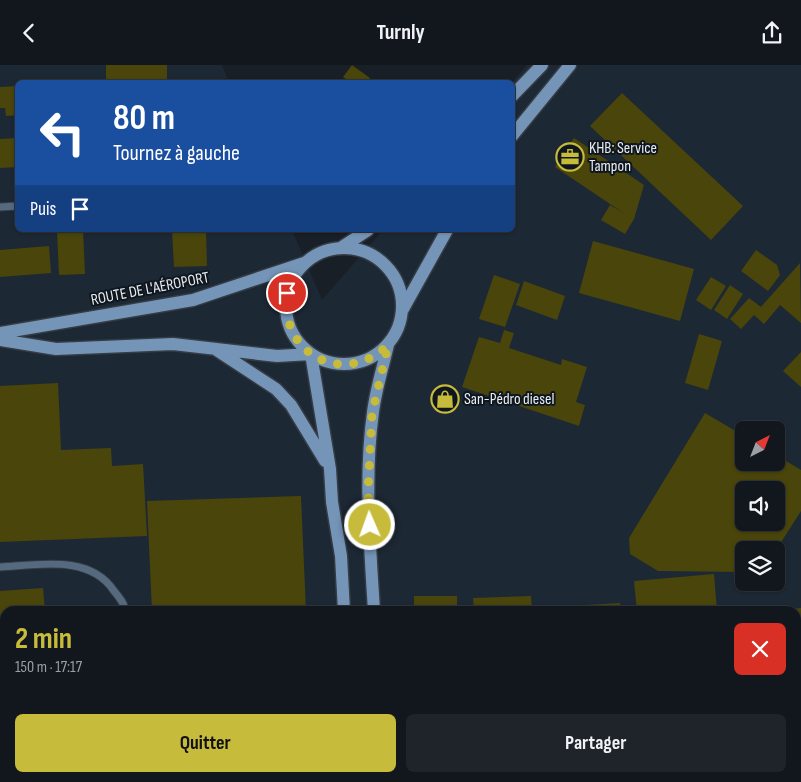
<!DOCTYPE html>
<html lang="fr">
<meta charset="utf-8">
<style>
:root{--surface:#12171d;--page:#1f242a;--text:#f1f3f6;--muted:#9c9fa4;--line:#31363b;--accent:#c7bb3b}
body{margin:0;font-family:"Sofia Sans Condensed",sans-serif;background:var(--page);color:var(--text);height:100vh;display:flex;flex-direction:column;font-size:19px;white-space:nowrap}
*{box-sizing:border-box;margin:0}
p{font-size:16px;color:var(--muted)}
.icon{flex:none;width:28px;height:28px;fill:none;stroke:currentColor;stroke-width:2;stroke-linecap:round;stroke-linejoin:round}
.map{position:relative;flex:1;overflow:hidden}
.sheet{position:absolute;left:0px;top:541px;width:801px;height:176px;display:flex;flex-direction:column;background:var(--surface);border-radius:15px 15px 0 0;box-shadow:0 1px 4px #0004,0 0 0 1px var(--line)}
.sheet>*{flex:none}
.top-card{position:absolute;left:15px;top:15px;width:500px;height:152px;border-radius:8px;box-shadow:0 1px 4px #0004,0 0 0 1px var(--line);background:#1a4fa0;color:#fff;overflow:hidden}
.needle{width:32px;rotate:42deg}
.controls{position:absolute;left:735px;top:356px;display:grid;gap:10px}
.controls a{display:grid;place-items:center;width:50px;height:50px;border-radius:8px;background:var(--surface);box-shadow:0 1px 4px #0004,0 0 0 1px var(--line);font-size:25px}
.pin{position:absolute;display:grid;place-items:center;width:42px;height:42px;color:#fff;margin:-21px;border:2px solid #fff;border-radius:50%;box-shadow:0 1px 5px #0007}
.me{position:absolute;width:55px;margin:-28px;rotate:358deg;stroke-linejoin:round;filter:drop-shadow(0 0 4px #0008)}
.turn{display:flex;align-items:center;gap:18px;height:105px;padding:0 15px;font-size:22px}
.turn .icon{width:65px;height:65px;stroke-width:2.5}
.turn b{display:block;font-size:35px;line-height:42px}
.then{display:flex;align-items:center;height:48px;padding:0 15px;background:#0003;gap:10px;font-size:19px}
.round{display:grid;place-items:center;flex:none;width:52px;height:52px;border-radius:8px;background:var(--page)}
.head{display:flex;align-items:center;justify-content:space-between;height:85px;padding:0 15px}
h1{font-size:30px;font-weight:700;line-height:38px;color:var(--accent)}
.cta{display:flex;gap:10px;margin-top:auto;padding:10px 15px}
.cta a{flex:1;height:58px;border-radius:8px;background:var(--accent);color:#111;font-size:20px;font-weight:700;line-height:58px;text-align:center}
.cta a+a{background:var(--page);color:var(--text)}
header{display:flex;justify-content:space-between;align-items:center;height:65px;padding:0 15px;background:var(--surface);font-size:22px;font-weight:700}
.map>svg:first-child{display:block}
.built{fill:#1d2835;fill-rule:evenodd}
.building{fill:#4a450a;fill-rule:evenodd}
.lines{fill:none;stroke-linecap:round;stroke-linejoin:round}
.lane-casing{stroke:#353c44;stroke-width:9}
.secondary-casing{stroke:#353c44;stroke-width:15}
.lane{stroke:#566a7f;stroke-width:7}
.secondary{stroke:#7595b8;stroke-width:12}
.route{stroke:#c7bb3b;stroke-width:9;stroke-dasharray:0 16.2}
.labels{text-anchor:middle;dominant-baseline:central;stroke-width:4;stroke-linejoin:round;paint-order:stroke}
.poi-label{font-size:16px;fill:#e8edf3;stroke:#0f161d;text-anchor:start}
.street-label{font-size:16px;fill:#e8edf3;stroke:#0f161d}
</style>
<header><svg class="icon" aria-label="back" viewBox="0 0 24 24"><path d="M15 5l-7 7 7 7"/></svg>Turnly<svg class="icon" aria-label="share" viewBox="0 0 24 24"><path d="M12 15V3M7 8l5-5 5 5M5 13v7h14v-7"/></svg></header>
<div class="map">
<svg width="801" height="717" viewBox="0 0 801 717">
<rect width="100%" height="100%" fill="#181f27"/>
<path class="built" d="M0,0H222L229,17L18,18V165H292L322,235L383,165H512V17L527,0H801V717H0ZM744,365H776V398H744ZM744,425H776V458H744ZM744,485H776V518H744ZM5,546H796V712H5Z"/>
<path class="building" d="M106,0H167V18H106Z
M352,0L370,13L367,18H351L343,12Z
M18,21V50L6,51L5,43H0V22Z
M622,28L743,141L711,175L590,61Z
M18,73V102L0,103V74Z
M574,73L644,120L634,154L625,169L601,155L610,140L625,149L555,102Z
M57,165H83L85,209L59,210Z
M172,165H206L207,201L174,202Z
M593,176L694,204L680,256L579,228Z
M49,181L51,208L0,212V185Z
M756,185L777,200L780,210L768,226L741,206Z
M800,198L801,258L780,240L764,259L754,250L741,264L730,254L749,233L761,242Z
M494,210L520,219L505,262L479,254Z
M711,212L726,221L711,245L696,235Z
M524,216L565,231L557,255L516,240Z
M730,220L743,229L727,254L714,245Z
M504,265L514,268L509,283L561,300L562,294L587,302L576,337L585,340L579,361L462,322L479,272L500,278Z
M699,269L722,276L708,325L685,318Z
M801,287V322L783,306Z
M58,318L61,385L111,383L112,401L143,399L147,471L0,477V321Z
M705,348L744,371V398H776V390L801,405V446L776,485H744V507L658,506L630,489L629,473ZM744,425H776V458H744Z
M301,431L306,546H152L147,436Z
M714,509L717,546H637L634,516Z
M43,523L45,546H5V673H0V526Z
M414,531H457V546H414Z
M531,531L532,546H474L473,533Z
M620,538L621,546H587L586,540Z
M801,543V634L796,635V546L782,545Z
M796,667H801V682H796Z
M801,683V710H796V684Z
M156,712H233V717H156Z
M427,712H449V716L428,717Z
M459,712H496V717H459Z
M619,712H749V717H619Z
M750,712H780V717H751Z"/>
<g class="lines">
<g class="lane-casing">
<path id="lane" d="M0,142L18,141
M0,502C38,500 90,489 114,526C119,532 125,539 125,546
M131,712V717
M295,712L296,717"/>
</g>
<g class="secondary-casing">
<path id="secondary" d="M512,31L542,0
M512,71L570,0
M342,182L368,165
M286 241a58 58 0 1 1 116 0a58 58 0 1 1-116 0Z
M403,244L447,165
M0,268L193,235L304,198
M0,275L56,284L173,279L277,291L311,289L330,404L332,437L341,491L344,546
M215,284L276,324L291,340L325,396
M374,546C370,480 364,413 373,347C376,324 383,302 388,280
M351,712V717
M381,712V717"/>
</g>
<use href="#lane" class="lane"/>
<use href="#secondary" class="secondary"/>
</g>
<g class="lines">
<path class="route" d="M287,228C279,289 344,323 388,280L372,349L368,427L370,460"/>
</g>
<defs>
<g id="office-ring" transform="scale(1.4375)"><circle r="9.5" fill="#0f161d" stroke="#c7bb3b" stroke-width="1.5"/><path d="M-6-3h4V-5.5h4V-3h4V5H-6ZM-1-4.5V-3h2v-1.5ZM-6 0V1H6V0Z" fill="#c7bb3b"/></g>
<g id="shop-ring" transform="scale(1.4375)"><circle r="9.5" fill="#0f161d" stroke="#c7bb3b" stroke-width="1.5"/><path d="M-5-2.5h2.3a2.7 3.5 0 0 1 5.4 0H5L5.5 6h-11ZM-1.5-2.5h3a1.5 2.3 0 0 0-3 0Z" fill="#c7bb3b"/></g>
</defs>
<g fill-rule="evenodd">
<use href="#office-ring" x="570" y="92"/>
<use href="#shop-ring" x="445" y="334"/>
</g>
<g class="labels">
<g class="poi-label">
<text x="589" y="83">KHB: Service<tspan x="589" dy="18">Tampon</tspan></text>
<text x="464" y="334">San-Pédro diesel</text>
</g>
<g class="street-label">
<text transform="translate(150 224) rotate(-11)">ROUTE DE L'AÉROPORT</text>
</g>
</g>
</svg>
<div class="controls">
<a><svg class="needle" viewBox="-14 -14 28 28"><path d="M0-13l5 13h-10z" fill="#e53935"/><path d="M0 13l5-13h-10z" fill="#9c9fa4"/></svg></a>
<a><svg class="icon" aria-label="sound" viewBox="0 0 24 24"><path d="M4 9h4l5-4v14l-5-4H4zM17 9q2 3 0 6"/></svg></a>
<a><svg class="icon" aria-label="layers" viewBox="0 0 24 24"><path d="M12 4l9 5-9 5-9-5zM3 14l9 5 9-5"/></svg></a>
</div>
<div class="pin" style="left:287px;top:228px;background:#d93025"><svg class="icon" aria-label="arrive" viewBox="0 0 24 24"><path d="M6 21V4h12l-3 4 3 4H6"/></svg></div>
<svg class="me" style="left:370px;top:460px" viewBox="-20 -20 40 40"><circle r="17" fill="#c7bb3b" stroke="#fff" stroke-width="3"/><path d="M0-11L8 9 0 5-8 9z" fill="#fff"/></svg>
<div class="top-card">
<div class="turn"><svg class="icon" aria-label="left" viewBox="0 0 24 24"><path d="M17 20v-9H6M10 6l-5 5 5 5"/></svg><div><b>80 m</b>Tournez à gauche</div></div>
<div class="then">Puis<svg class="icon" aria-label="arrive" viewBox="0 0 24 24"><path d="M6 21V4h12l-3 4 3 4H6"/></svg></div>
</div>
<section class="sheet">
<div class="head"><div><h1>2 min</h1><p>150 m · 17:17</p></div><a class="round" style="background:#d93025;color:#fff"><svg class="icon" aria-label="close" viewBox="0 0 24 24"><path d="M6 6l12 12M18 6L6 18"/></svg></a></div>
<div class="cta"><a>Quitter</a><a>Partager</a></div>
</section>
</div>
